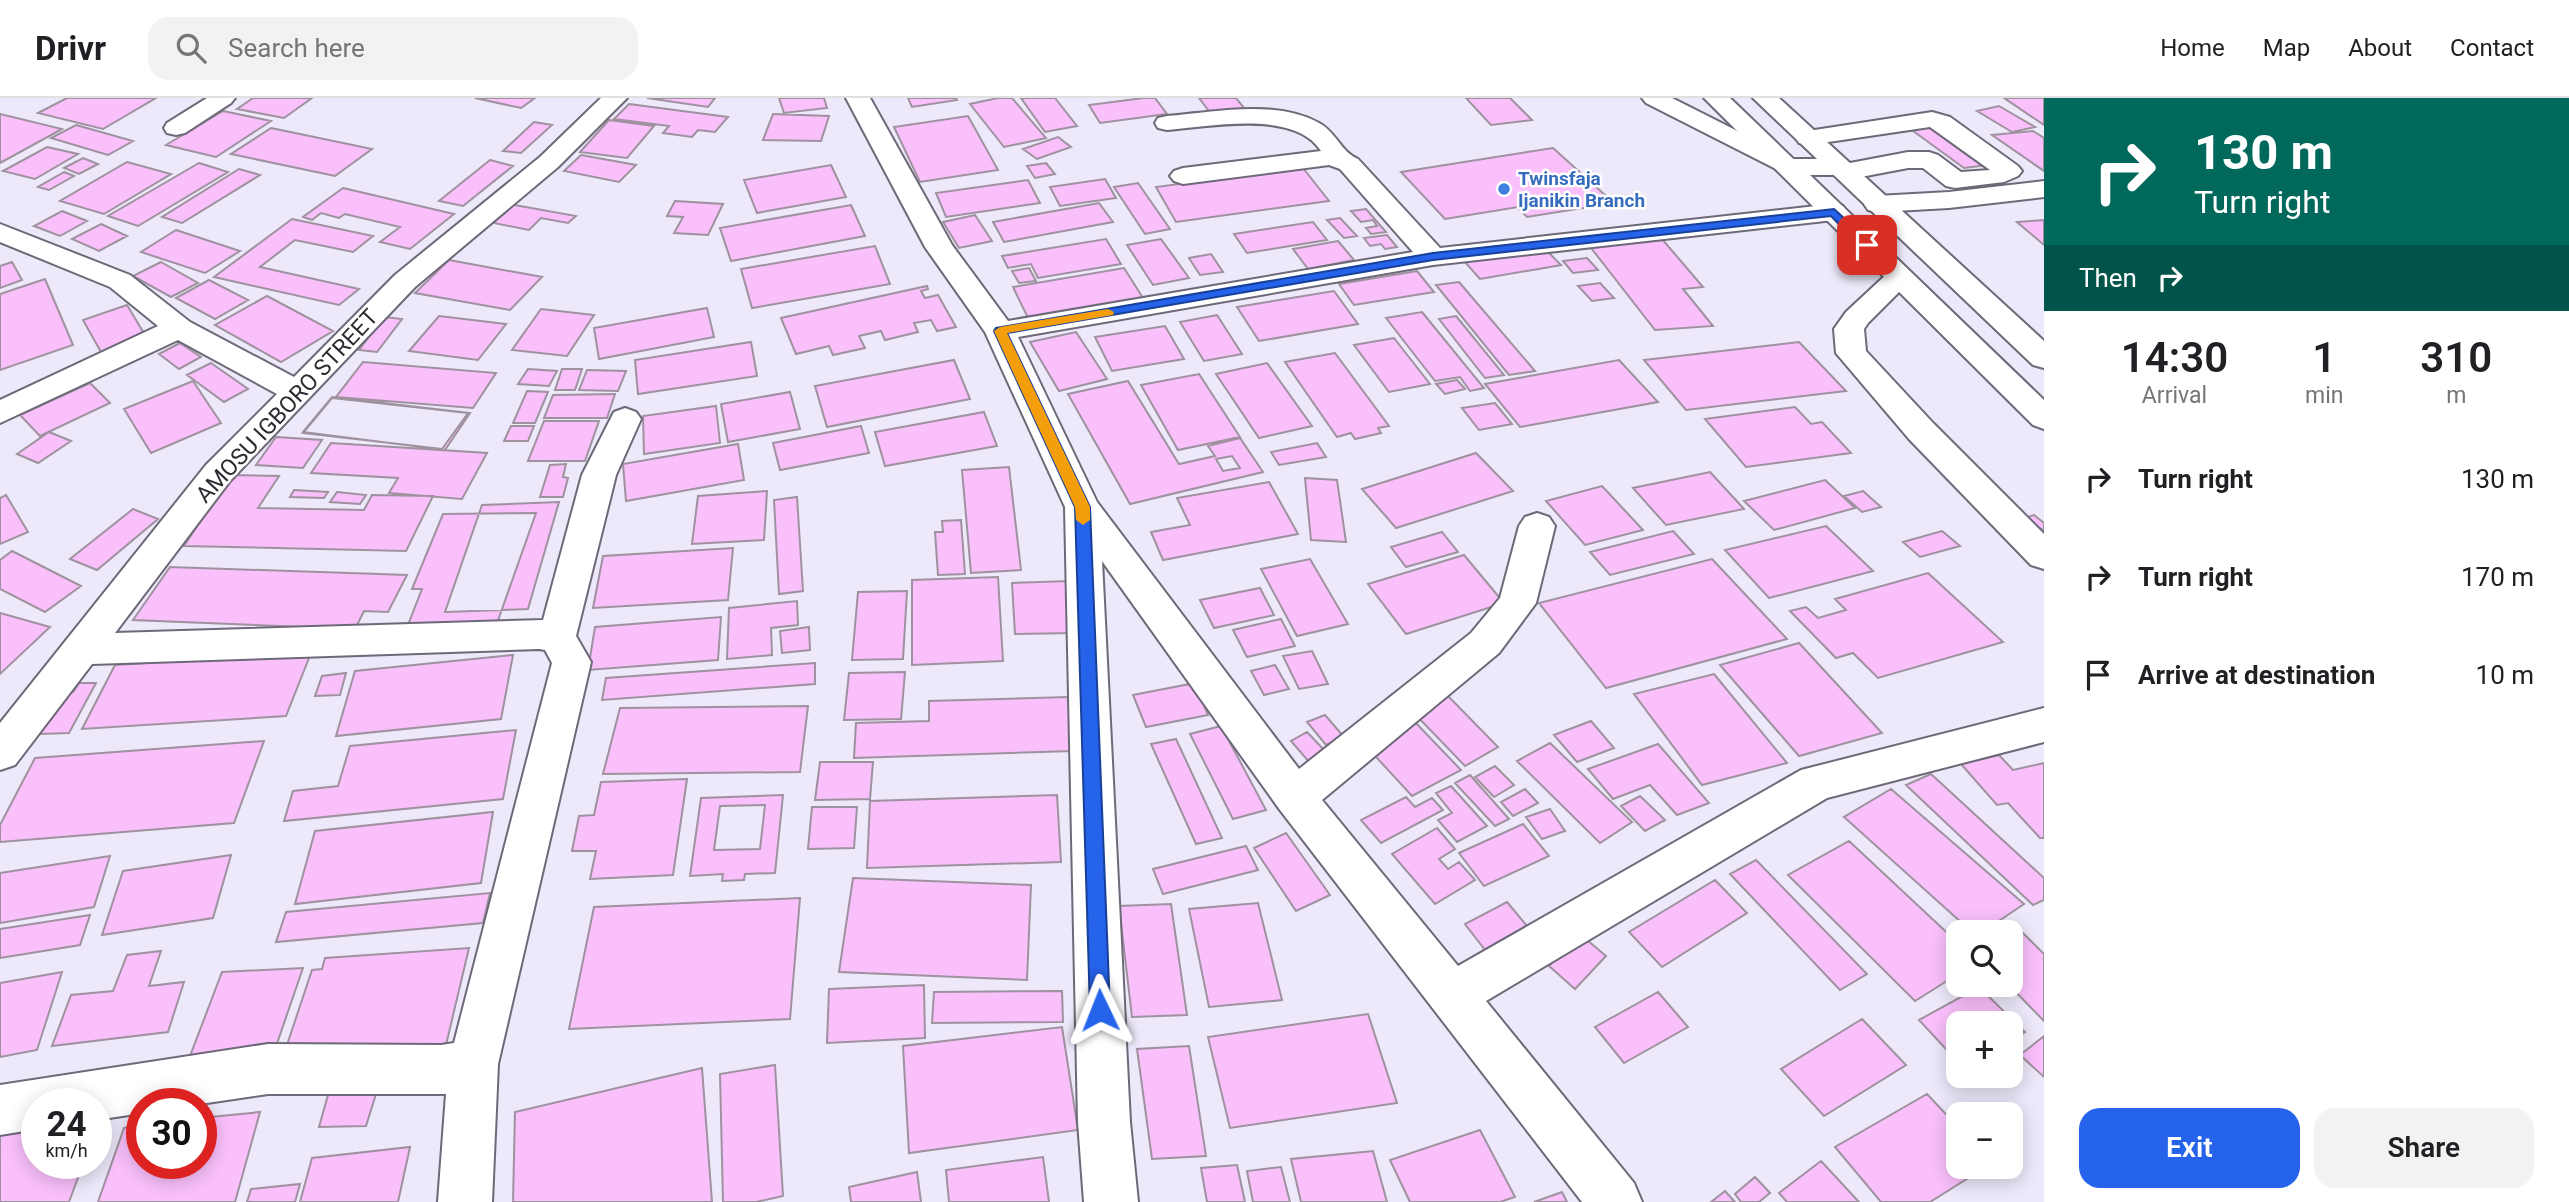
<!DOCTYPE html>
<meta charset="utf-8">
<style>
:root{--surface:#fff;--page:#f2f2f2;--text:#202124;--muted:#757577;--line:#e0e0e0;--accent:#2563eb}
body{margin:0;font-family:Roboto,sans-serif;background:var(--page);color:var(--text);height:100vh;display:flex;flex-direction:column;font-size:26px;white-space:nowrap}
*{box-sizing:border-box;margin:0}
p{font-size:23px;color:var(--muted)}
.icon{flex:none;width:38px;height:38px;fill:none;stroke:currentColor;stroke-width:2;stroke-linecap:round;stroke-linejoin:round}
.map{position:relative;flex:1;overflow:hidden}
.sheet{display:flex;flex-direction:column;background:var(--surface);width:525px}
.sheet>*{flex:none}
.top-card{background:#00695c;color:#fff;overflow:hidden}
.buttons{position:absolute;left:1946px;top:822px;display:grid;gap:14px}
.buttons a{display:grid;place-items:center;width:77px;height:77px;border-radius:14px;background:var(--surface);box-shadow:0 4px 18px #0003;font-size:35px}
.speed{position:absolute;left:21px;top:990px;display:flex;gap:14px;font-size:35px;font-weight:700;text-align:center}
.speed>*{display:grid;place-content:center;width:91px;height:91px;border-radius:50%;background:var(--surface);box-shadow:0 4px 18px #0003;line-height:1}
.speed small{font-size:18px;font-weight:400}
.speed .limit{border:10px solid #d22;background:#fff;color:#111}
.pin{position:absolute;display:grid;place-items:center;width:60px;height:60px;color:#fff;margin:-30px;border-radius:14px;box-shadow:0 4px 10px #0006}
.me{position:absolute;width:77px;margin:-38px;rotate:358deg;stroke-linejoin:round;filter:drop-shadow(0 0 5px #0008)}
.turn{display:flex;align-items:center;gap:24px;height:147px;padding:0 35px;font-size:32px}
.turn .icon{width:91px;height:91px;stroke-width:2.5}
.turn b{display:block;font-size:49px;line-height:60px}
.then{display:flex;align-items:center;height:66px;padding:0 35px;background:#0003;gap:14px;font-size:26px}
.eta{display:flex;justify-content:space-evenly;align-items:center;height:119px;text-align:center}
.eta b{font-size:42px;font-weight:600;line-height:49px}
.primary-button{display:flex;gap:14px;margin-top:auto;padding:14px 35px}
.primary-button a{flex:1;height:80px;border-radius:21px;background:var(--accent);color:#fff;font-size:28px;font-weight:600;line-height:80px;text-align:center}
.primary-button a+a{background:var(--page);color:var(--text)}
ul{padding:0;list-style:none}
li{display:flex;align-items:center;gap:21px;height:98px;padding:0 35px}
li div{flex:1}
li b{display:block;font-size:26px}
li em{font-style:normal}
header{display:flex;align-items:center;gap:42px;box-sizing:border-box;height:98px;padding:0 35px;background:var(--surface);border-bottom:2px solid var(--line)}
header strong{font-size:33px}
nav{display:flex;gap:38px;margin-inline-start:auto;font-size:24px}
.search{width:490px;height:63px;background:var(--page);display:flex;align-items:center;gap:18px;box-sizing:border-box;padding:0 24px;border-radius:21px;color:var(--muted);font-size:26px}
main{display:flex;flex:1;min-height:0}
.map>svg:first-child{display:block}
.building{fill:#fac0fc;stroke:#9f929f;stroke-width:2;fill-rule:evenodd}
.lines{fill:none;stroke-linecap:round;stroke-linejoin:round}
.minor-casing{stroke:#6d6978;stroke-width:4}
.highway-casing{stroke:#6d6978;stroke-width:4}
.minor{fill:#fff;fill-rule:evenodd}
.highway{fill:#fff;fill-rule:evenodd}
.route{fill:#2563eb;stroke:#184099;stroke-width:2}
.slow{fill:#f59e0b}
.shop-dot{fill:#3f7fe0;stroke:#fff;stroke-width:2.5}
.labels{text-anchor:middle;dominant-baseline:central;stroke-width:5;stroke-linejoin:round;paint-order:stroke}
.far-shop-label{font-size:19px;font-weight:bold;fill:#366cbe;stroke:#fff;text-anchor:start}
.street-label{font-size:23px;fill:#2d2b31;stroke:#fff}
</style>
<header>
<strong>Drivr</strong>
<div class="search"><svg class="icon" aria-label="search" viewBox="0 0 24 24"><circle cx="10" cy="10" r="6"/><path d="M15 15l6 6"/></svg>Search here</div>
<nav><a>Home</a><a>Map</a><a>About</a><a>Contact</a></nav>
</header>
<main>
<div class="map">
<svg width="2044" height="1104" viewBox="0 0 2044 1104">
<rect width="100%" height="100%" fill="#ede8fa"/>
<path class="building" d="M67,0H156L103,31L38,15Z
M253,0H312L284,20L237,11Z
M475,0H535L521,10Z
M647,0H715L708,9Z
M779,0H824L827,10L784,15Z
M908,0H956L957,2L912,9Z
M998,0H1012L1046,40L1004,49L970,6Z
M1021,0H1055L1077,28L1045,34Z
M1144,0H1155L1167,16L1100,25L1089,7Z
M1199,0H1236L1249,16L1215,21Z
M1466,0H1510L1532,22L1491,27Z
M2004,0H2044V27Z
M629,6L728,19L715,34L698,32L692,39L663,35L669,28L614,21Z
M1999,8L2035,29L2012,34L1977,13Z
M223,13L271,23L216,59L166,47Z
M0,16L62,31L0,65Z
M773,16L829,18L821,43L763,42Z
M968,18L998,72L920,84L894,29Z
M609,22L654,28L627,60L580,54Z
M534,24L552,27L521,55L503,53Z
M76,27L133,43L108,57L51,40Z
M1933,27L1988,67L1964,70L1909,30Z
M271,30L372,51L335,78L231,56Z
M2033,33L2044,40V73L1992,37Z
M1058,39L1071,49L1037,61L1023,51Z
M47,49L78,56L35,81L3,73Z
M1553,50L1614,105L1527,119L1518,109L1445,121L1401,74Z
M581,57L636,67L619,84L564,73Z
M83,60L98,66L79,76L64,70Z
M490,62L513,68L463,108L439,103Z
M127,64L171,76L104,116L60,103Z
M199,65L228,74L138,128L108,118Z
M1046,65L1055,76L1035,80L1027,68Z
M831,67L846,99L757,115L744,82Z
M1303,70L1329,103L1176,124L1156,89Z
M239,71L260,77L182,125L162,119Z
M64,74L74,78L49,92L38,89Z
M1105,81L1116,100L1060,108L1050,89Z
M1028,82L1040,105L946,119L936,95Z
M1138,85L1170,131L1145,136L1114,89Z
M343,90L454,116L410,151L380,144L400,129L345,116L339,120L321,115L312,122L303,119Z
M675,103L723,106L708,137L674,135L683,119L667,118Z
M1099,105L1113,124L1004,144L993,124Z
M509,106L576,118L568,125L541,120L529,132L489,124Z
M851,107L865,138L731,163L720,130Z
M1366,111L1386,134L1371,136L1366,130L1377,128L1373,122L1361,124L1351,113Z
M62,113L87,123L60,138L34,128Z
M975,117L992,143L959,150L943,124Z
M1340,120L1357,138L1344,140L1327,122Z
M292,121L373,138L353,154L295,142L260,169L359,191L339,207L214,179Z
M2044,122V147L2017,124Z
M1313,124L1327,142L1247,155L1234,136Z
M101,126L127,138L99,153L72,141Z
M176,132L240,153L205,175L141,154Z
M1387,137L1397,149L1385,151L1381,146L1370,148L1364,140Z
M1106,141L1121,166L1038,180L1031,166L1008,170L1002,158Z
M1161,141L1189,180L1153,187L1127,147Z
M1662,141L1703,189L1683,191L1713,228L1655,232L1588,146Z
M1338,143L1354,162L1308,171L1293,151Z
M875,148L890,186L752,210L741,171Z
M1543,149L1561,167L1480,181L1464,163Z
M1211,156L1223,174L1200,177L1189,160Z
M1587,160L1598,172L1573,175L1563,163Z
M449,162L542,179L510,212L415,195Z
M12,164L22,182L0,190V168Z
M161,164L198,185L171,199L133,178Z
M1029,170L1036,183L1019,185L1012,173Z
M1124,170L1143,200L1028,220L1013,189Z
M1417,173L1434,194L1354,207L1339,186Z
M45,181L73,247L0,272V196Z
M209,182L248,202L215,221L176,200Z
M1459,184L1535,273L1509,277L1436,187Z
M1600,185L1614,200L1592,203L1578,188Z
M927,188L928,191L921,193L925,200L938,197L956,229L937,233L931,222L914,225L918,234L885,242L881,233L859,238L865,250L833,257L829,248L796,256L781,220Z
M1334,193L1358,226L1259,243L1237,209Z
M267,198L333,233L281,264L215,227Z
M127,207L145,237L101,254L83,222Z
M707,210L714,239L599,261L594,230Z
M541,211L594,217L567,258L512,252Z
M1422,214L1484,290L1470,293L1460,279L1435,283L1386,220Z
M1217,217L1242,256L1204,263L1180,224Z
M439,218L506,226L478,262L409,253Z
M1456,218L1504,277L1485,280L1439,221Z
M384,219L402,221L377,254L359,252Z
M1165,228L1184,261L1112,273L1095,239Z
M1076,234L1107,281L1059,293L1030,244Z
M1394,240L1430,286L1389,294L1354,247Z
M751,244L757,278L638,296L635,262Z
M1799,244L1846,293L1686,312L1644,262Z
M180,245L201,259L179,271L159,256Z
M1335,255L1389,328L1378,330L1381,335L1355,341L1351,335L1337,339L1285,264Z
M954,262L970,301L827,329L815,288Z
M1619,262L1658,304L1520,329L1485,286Z
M363,264L496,275L473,310L336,299Z
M211,265L248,291L224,304L187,277Z
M1267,265L1312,328L1259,340L1216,276Z
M528,271L557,273L549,288L518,286Z
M562,271H582L575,292H555Z
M587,272L626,273L618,293L579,292Z
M1199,276L1240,339L1178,352L1141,287Z
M1457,282L1465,291L1445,296L1436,286Z
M193,283L221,325L151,355L124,311Z
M1128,283L1179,366L1215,358L1208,348L1240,340L1263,374L1130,406L1068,296ZM1232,358L1240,370L1223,373L1216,361Z
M90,285L110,305L40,338L20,317Z
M527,293L548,294L535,325H513Z
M790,294L800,331L728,344L721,306Z
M615,296L607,320H544L553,297Z
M332,299L470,315L445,352L303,334Z
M332,300L468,315L442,351L303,335Z
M1495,305L1512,326L1479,332L1462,310Z
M716,308L720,345L644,356L643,318Z
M1795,309L1811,326L1822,324L1851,355L1746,369L1705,321Z
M984,314L997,348L885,368L875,334Z
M544,323H599L585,363H528Z
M511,328H534L528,343H504Z
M861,328L869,355L780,372L773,345Z
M49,334L71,343L38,365L17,356Z
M276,339L322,342L303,370L256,367Z
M331,345L487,355L462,401L389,395L398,380L311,375Z
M1317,345L1326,359L1279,367L1271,354Z
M738,346L744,382L626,403L623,366Z
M1476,355L1513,393L1396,430L1362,391Z
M566,366L563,379L568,380L563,399H540L550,367Z
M1009,369L1021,472L971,475L962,372Z
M1710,374L1744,411L1666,427L1633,390Z
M231,377L279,378L258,410L364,412L372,397L433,398L406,453L184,448Z
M1305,380L1337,382L1346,444L1311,442Z
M1825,382L1855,410L1774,432L1744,403Z
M1269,384L1298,436L1163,462L1151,434L1190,427L1177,400Z
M1602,388L1643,432L1585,447L1546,403Z
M294,392L328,394L324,400L290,399Z
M767,393L764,442L692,446L698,398Z
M1863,393L1881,409L1862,414L1844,398Z
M337,394L366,397L360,406L330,404Z
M6,397L28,434L0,446V400Z
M797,399L803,493L779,496L774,402Z
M559,404L528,511L445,514L482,407Z
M133,411L158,421L97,472L70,461Z
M536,415L495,531L406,532L422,491H412L443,416Z
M2034,417L2044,425V433L2025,420Z
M961,422L965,476L938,477L935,434H943L942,423Z
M1826,428L1873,473L1769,500L1725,452Z
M1673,433L1694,456L1610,477L1590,454Z
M1942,433L1960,448L1920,459L1903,444Z
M1442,434L1458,454L1406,469L1391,449Z
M733,450L728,502L593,510L603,458Z
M12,453L81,488L45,514L0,491V462Z
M1464,457L1504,505L1406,536L1368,486Z
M1310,461L1348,526L1297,538L1261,471Z
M1712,461L1787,541L1606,590L1539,505Z
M170,469L407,477L388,514L364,513L355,531L133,522Z
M1928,475L2003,544L1878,580L1853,555L1836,560L1790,513L1806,509L1818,520L1846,512L1835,501Z
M998,479L1003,563L912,567V482Z
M1070,483L1073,535L1015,536L1012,485Z
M1260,490L1274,517L1214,530L1200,502Z
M907,493L903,561L852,562L858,494Z
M797,503L798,527L771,530L772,557L727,561L729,510Z
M0,515L50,529L0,576Z
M721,519L718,562L588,572L595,529Z
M1281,521L1295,548L1247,559L1233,532Z
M809,529L810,552L782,555L780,533Z
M1799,545L1882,635L1799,658L1720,567Z
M1312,553L1328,586L1299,591L1283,558Z
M311,555L286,618L82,631L115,567Z
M513,557L501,621L336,638L355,573Z
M815,565V586L602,602L606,580Z
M1275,567L1289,591L1264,597L1251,573Z
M905,574L901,621L844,622L849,575Z
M346,575L340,597L315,598L322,578Z
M1714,576L1787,665L1702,687L1634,596Z
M79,585H96L69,635L40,636L63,595L73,594Z
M1195,585L1208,617L1146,629L1133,597Z
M1448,598L1498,649L1465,668L1414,615Z
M1068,599L1072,653L854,660L856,625L929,623V603Z
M808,608L800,674L603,676L620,610Z
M1325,617L1344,639L1326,647L1307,624Z
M1413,622L1461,672L1412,698L1366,648Z
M1591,623L1614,650L1577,664L1554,637Z
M1221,628L1266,712L1233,721L1190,636Z
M516,632L503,701L284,723L293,693L338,688L350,648Z
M1307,634L1327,655L1310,665L1291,643Z
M1176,641L1222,740L1196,746L1151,646Z
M264,643L234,725L0,744V727L35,660Z
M1550,645L1632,724L1600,745L1517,663Z
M1658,646L1709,705L1677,717L1650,687L1613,701L1588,671Z
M1999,657L2013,672L2044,665V740H2040L2008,705L1997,707L1961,666Z
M820,664H873L870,701L815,702Z
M1495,668L1514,687L1494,699L1475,679Z
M1931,676L2044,780V802L2033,807L1906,687Z
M1470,677L1509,721L1495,728L1455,685Z
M687,681L673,777L590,781L596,753H572L579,718L594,717L601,684Z
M1451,688L1487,728L1457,744L1438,722L1452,715L1436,695Z
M1525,691L1538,705L1513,718L1501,704Z
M1891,691L2024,806L1981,835H1973L1844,719Z
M783,697L775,775L745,776L744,782L722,783L723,776L690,778L701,700ZM765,707L760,751L714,752L720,708Z
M1057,697L1061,764L867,770L870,703Z
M1640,698L1665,722L1645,733L1621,708Z
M1406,699L1415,709L1432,700L1443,712L1381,745L1361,722Z
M812,709H857L854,750L808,751Z
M1550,711L1565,733L1542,741L1526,719Z
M493,714L481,785L295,806L315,733Z
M1523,726L1549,758L1484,788L1459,755Z
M1437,730L1455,751L1439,761L1448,771L1459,764L1475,782L1435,806L1392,756Z
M1286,735L1330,797L1296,813L1254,750Z
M1849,743L1958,845V876L1915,903L1788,777Z
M1246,748L1258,772L1163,796L1153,771Z
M231,757L213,820L102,837L123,773Z
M110,758L94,809L0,825V775Z
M1756,762L1867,876L1840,892L1730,776Z
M853,780L1031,787L1027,882L839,874Z
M1715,782L1747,815L1662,869L1629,834Z
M490,795L483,825L276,844L286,814Z
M800,800L790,921L569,931L594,809Z
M1507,804L1527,828L1485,852L1465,826Z
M1258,805L1282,902L1209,909L1189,811Z
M1171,806L1187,917L1132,919L1119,808Z
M90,817L80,847L0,860V831Z
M2023,835L2044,856V923L2009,887L2011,841Z
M1580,836L1606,858L1575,891L1549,868Z
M469,850L446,947L283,959L312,872L322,871L325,860Z
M161,853L149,888L184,884L168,934L52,948L71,897L113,893L127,857Z
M303,870L272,960L187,966L222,874Z
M62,874L37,952L0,959V885Z
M924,887L925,940L827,945L829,891Z
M1979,889L2025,934L2011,943V926H1958V964L1919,922Z
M1062,893L1063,924L932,925L934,894Z
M1658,894L1688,929L1624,965L1595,929Z
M1368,916L1397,1005L1230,1030L1208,939Z
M1862,921L1906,967L1824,1018L1781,971Z
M1062,929L1078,1032L909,1055L903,948Z
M2044,938V979L2020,957Z
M1189,948L1206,1058L1152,1061L1137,951Z
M775,967L783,1098L756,1104H723L720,976Z
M702,970L712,1104H513L515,1014Z
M376,996L366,1028L319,1029L328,997Z
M1927,996L1958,1029L1949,1038L1958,1048V1069H1978L1981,1072L1930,1104H1881L1835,1049Z
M260,1014L235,1104H98L124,1030L142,1027V1066H201V1020Z
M1480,1032L1515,1099L1500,1104H1410L1390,1062Z
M37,1033V1066H83L69,1104H0V1037Z
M410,1049L398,1104H300L312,1060Z
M1373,1053L1387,1104H1301L1291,1061Z
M1043,1059L1049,1104H949L946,1072Z
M1821,1063L1859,1104H1787L1779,1095Z
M1237,1067L1245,1104H1207L1201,1070Z
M1281,1069L1290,1104H1253L1247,1073Z
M917,1074L921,1104H851L849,1089Z
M1755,1079L1770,1095L1759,1104H1741L1735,1096Z
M300,1086L295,1104H247L251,1091Z
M1725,1093L1735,1104H1711Z
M1562,1094L1567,1104H1534Z"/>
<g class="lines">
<g class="minor-casing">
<path id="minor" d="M207,0H235L231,5L185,35L176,37L167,35L164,30L167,25Z
M601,0H627L558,69L415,189L230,383L115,535L543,522L582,377L614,314L625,310L636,314L641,321L616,377L576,538L591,564L498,966L492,1104H438L446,996H268L200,1006H142V1015L96,1022V1006H37V1031L0,1037V987L268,946L441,947L454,945L552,565L545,552L539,551L92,566L15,667L0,672V625L206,367L277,296L178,242L0,325V302L158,228L110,189L0,144V126L130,177L190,224L294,279L395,177L540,59Z
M846,0H870L952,147L1008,223L1413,154L1340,71L1329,67L1183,86L1174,83L1170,78L1174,73L1183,70L1321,53C1295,11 1208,29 1167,32L1158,30L1155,25L1158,20L1167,18C1214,14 1275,1 1319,25C1336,34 1341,54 1358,61L1440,150L1834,106L1843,108L1847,114L1843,120L1834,122L1433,167L1018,239L1097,404L1299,671L1471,535L1500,500L1519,428L1525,419L1537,415L1549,419L1555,428L1536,505L1499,555L1322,702L1458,868L1801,672L2044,610V644L1827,700L1486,903L1634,1085L1642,1104H1582L1280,712L1102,463L1130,1024L1138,1104H1084L1078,1024L1065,409L985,234L925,149Z
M1642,0H1672L1793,61H1840L1850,65L1908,54H1929L1938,57L1961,74L1990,72L1930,29L1808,47L1799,45L1796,40L1799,35L1808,33L1932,14L1950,19L2018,68L2022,73L2018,78L2004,84L1955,90L1946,88L1923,70H1908L1845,82L1834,77H1788L1646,5Z
M2044,83V99L1949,110L1877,114L1868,112L1864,106L1868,100L1877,98L1949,94Z
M1899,171L1909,174L1913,180L1868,225L1864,231L1866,253L1933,325L2044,436V471L2031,467L1909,341L1836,255L1834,231L1846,214L1889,174Z"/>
</g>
<g class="highway-casing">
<path id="highway" d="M1704,0H1730L2044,302V331L2033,327Z
M1753,0H1779L2044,243V270L2033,267Z"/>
</g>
<use href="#minor" class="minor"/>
<use href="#highway" class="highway"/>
</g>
<path class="route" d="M1834,111L1871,145V150H1862L1831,118L1433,162L1007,235L1090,409L1110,912L1107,919L1100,922L1093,919L1090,912L1075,409L994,233L996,230L1433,155Z"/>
<path class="slow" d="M1108,211L1114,214L1113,217L1007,235L1090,409V422L1083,427L1076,422L1075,409L994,233L1000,229Z"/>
<circle class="shop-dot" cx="1504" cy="91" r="7"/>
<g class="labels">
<g class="far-shop-label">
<text x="1518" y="80">Twinsfaja<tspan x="1518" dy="22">Ijanikin Branch</tspan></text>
</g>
<g class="street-label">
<text transform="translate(287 308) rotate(-47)">AMOSU IGBORO STREET</text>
</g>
</g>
</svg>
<div class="buttons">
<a><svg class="icon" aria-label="search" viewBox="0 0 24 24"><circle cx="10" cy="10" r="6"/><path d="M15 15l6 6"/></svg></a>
<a>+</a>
<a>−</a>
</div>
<div class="speed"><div>24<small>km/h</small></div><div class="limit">30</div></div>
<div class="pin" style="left:1867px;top:147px;background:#d93025"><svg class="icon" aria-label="arrive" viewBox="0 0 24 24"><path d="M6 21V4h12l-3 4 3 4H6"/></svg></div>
<svg class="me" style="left:1100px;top:912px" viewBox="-20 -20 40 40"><path d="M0-17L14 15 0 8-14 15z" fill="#2563eb" stroke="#fff" stroke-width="4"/></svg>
</div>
<section class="sheet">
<div class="top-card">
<div class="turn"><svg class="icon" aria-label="right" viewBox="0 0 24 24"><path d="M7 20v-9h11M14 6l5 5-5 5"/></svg><div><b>130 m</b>Turn right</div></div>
<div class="then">Then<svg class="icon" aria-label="right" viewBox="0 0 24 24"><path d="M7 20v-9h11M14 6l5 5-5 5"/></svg></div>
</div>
<div class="eta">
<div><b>14:30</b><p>Arrival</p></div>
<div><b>1</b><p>min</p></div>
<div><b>310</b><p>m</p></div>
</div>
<ul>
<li><svg class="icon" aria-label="right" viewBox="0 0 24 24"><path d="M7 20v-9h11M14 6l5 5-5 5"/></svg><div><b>Turn right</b></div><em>130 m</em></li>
<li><svg class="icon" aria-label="right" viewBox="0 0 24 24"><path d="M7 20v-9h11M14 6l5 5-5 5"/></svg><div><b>Turn right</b></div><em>170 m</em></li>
<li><svg class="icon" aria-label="arrive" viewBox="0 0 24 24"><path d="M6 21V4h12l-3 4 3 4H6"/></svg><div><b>Arrive at destination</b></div><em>10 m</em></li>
</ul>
<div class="primary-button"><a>Exit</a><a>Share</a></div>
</section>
</main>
